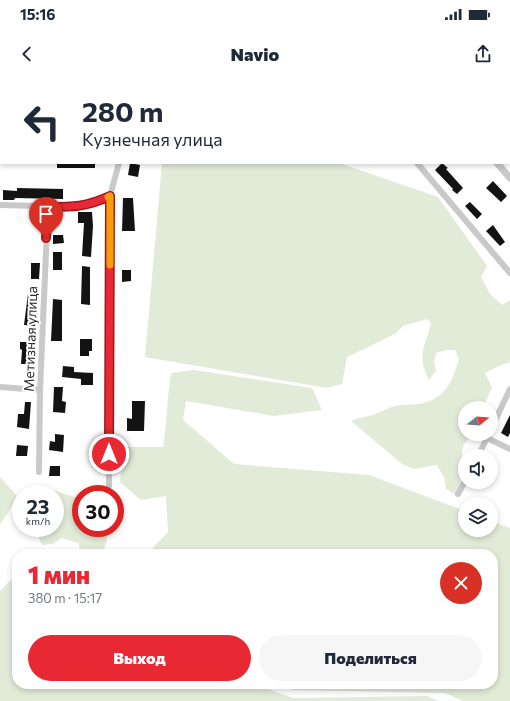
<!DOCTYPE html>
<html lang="ru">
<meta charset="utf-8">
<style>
:root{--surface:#fff;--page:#f6f6f7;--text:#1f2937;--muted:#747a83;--accent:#e82833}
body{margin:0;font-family:Commissioner,sans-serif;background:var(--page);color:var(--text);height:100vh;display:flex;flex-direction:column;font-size:15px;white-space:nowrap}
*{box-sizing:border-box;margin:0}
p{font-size:13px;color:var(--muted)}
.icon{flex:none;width:22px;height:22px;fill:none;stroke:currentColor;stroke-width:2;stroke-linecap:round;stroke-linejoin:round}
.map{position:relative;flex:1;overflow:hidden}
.drawer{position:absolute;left:12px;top:469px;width:486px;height:140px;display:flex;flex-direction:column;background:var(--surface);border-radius:16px;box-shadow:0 2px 6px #0003}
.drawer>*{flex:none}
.hud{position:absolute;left:0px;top:0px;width:510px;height:84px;box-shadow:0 2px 6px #0003;background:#fff;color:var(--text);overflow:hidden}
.needle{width:26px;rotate:73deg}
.buttons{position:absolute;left:458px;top:321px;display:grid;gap:8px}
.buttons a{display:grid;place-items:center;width:40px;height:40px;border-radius:50%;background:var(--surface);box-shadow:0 2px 6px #0003;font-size:20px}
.speed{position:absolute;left:12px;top:405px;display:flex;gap:8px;font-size:20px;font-weight:700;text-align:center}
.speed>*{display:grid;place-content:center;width:52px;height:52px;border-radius:50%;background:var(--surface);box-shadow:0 2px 6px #0003;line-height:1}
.speed small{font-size:10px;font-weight:400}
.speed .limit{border:6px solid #d22;background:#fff;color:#111}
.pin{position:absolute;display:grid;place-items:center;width:34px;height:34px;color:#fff;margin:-41px -17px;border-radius:50% 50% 50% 0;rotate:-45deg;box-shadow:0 0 4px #0007}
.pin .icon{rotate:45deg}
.me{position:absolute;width:44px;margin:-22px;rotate:0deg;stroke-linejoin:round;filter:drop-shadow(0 0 3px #0008)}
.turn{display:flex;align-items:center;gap:14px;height:84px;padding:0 16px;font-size:18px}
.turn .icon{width:52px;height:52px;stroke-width:2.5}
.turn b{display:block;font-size:28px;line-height:34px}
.round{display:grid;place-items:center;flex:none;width:42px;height:42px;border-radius:21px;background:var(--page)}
.headline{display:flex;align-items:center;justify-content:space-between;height:68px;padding:0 16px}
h1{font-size:24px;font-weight:800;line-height:30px;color:var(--accent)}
.action{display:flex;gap:8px;margin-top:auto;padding:8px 16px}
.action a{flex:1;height:46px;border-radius:24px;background:var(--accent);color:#fff;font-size:16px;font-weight:800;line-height:46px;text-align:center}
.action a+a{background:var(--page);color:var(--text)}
.status{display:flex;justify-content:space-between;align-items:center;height:28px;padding:0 20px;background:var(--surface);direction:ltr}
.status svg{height:11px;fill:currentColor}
header{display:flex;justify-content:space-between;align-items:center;height:52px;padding:0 16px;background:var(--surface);font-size:18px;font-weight:800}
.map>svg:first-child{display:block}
.green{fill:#e2ead8}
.building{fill:#131313}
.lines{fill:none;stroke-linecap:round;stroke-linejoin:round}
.minor{stroke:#c9c9c9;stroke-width:6}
.tertiary{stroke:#c9c9c9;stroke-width:7}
.route-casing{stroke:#971a21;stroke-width:10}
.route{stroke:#e82833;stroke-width:7}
.slow{stroke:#f59e0b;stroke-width:7}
.labels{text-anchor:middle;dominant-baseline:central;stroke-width:4;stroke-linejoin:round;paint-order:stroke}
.street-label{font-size:14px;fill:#2c2c2c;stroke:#fff}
</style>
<div class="status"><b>15:16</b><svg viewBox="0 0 49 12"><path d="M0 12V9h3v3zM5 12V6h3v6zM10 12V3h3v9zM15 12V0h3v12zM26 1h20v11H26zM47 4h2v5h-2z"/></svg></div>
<header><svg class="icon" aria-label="back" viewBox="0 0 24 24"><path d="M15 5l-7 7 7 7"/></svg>Navio<svg class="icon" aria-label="share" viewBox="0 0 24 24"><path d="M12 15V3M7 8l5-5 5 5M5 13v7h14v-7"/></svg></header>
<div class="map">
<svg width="510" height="621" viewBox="0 0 510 621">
<rect width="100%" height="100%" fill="#fff"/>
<path class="green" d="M162,83H339L438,117L487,186L481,197L490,214L502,225L510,220V282L501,285L485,293L492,307L483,328H465V354H475C457,366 463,374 462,393C462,399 458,407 455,414L446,409L444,397L437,385L414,389L402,384L351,341C358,338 365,337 372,335C380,333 387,328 395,326C403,324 411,325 419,324C446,319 452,302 459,279L455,270H446L436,273L434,281L436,291L429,300C416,274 425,269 431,243L427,239L403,246L395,254L347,277L342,304L327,308L145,277Z
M194,290L312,308L322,330L274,336L186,321L183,340L234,384L369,395L465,431V450H491V441L510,448V621H463L445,613L292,610L278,604H493V474H127L150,471L168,452L166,416L141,420L120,402L123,367H163C167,342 167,318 171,293Z
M0,397L17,416L8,433L0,444Z
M40,406L81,419V448H110L103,474H79V463L62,458L53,464L42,465L38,456L41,448H55V414H33Z
M17,494V604H254L293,618L427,616L438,621H0V511Z"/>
<path class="building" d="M57,83H95V88H57Z
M130,83L140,85L138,97L128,95Z
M442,83L448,88L446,89L463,108L457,114L452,110L453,109L435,90Z
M493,101L507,116L501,122L486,108Z
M17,108L63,109V119L15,118L14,120H3V110L17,111Z
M123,118H133L135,151H122Z
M470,122L482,134L477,139L465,126Z
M78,132H92L93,146L91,177L82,176L84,143H78Z
M493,145L505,162L500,166L486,151Z
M53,155H63L64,163L53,164Z
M53,172H62V190H53Z
M31,183H40L39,199H31Z
M82,186L90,187V225L81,224Z
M122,190H131V201L122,202Z
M28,214L39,215L35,246L24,245Z
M53,219L62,220V261H51Z
M80,259H92V271H89V276H80Z
M20,262H29L28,276H31L30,284H21L22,270L20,269Z
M63,286L74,287V292L93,293V305H81V299L62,297Z
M54,307H63L62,321L66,322L65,333L53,332Z
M132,321H145L144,351H127V338L132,339Z
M25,322H31L29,349L17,347L18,334H24Z
M510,335V353L508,357L501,353Z
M55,354L64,355L63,372L49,370L50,361L55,362Z
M17,365L28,366L27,376H16Z
M50,386H60V396H49Z"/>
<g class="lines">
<path class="minor" d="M138,0V1
M346,0L347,1
M509,2L510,3
M0,6H1
M0,68H1
M417,83L510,193
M0,125L77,127L93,123L110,116
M0,307L40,310
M491,349L510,309
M487,358L510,369
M478,376L489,354
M39,392L40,310L48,127
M109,406L110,116L119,83
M458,414L465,401"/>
<path class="tertiary" d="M428,0L429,1
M497,83L510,98"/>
</g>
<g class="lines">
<g class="route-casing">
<path id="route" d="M46,158L48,127C73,127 86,127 110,116L109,374"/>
</g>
<use href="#route" class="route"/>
<path class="slow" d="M108,117L110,116V185"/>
</g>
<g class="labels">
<g class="street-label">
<text transform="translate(30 259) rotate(-88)">Метизная улица</text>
</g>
</g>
</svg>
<div class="buttons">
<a><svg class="needle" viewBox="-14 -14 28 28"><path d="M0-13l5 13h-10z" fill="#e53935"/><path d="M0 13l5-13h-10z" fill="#747a83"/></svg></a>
<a><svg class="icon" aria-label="sound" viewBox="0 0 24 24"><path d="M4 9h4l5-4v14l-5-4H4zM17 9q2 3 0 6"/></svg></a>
<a><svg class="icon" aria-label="layers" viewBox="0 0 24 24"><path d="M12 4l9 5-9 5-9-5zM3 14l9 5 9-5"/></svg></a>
</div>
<div class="speed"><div>23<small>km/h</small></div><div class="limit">30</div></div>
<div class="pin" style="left:46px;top:158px;background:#d93025"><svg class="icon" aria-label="arrive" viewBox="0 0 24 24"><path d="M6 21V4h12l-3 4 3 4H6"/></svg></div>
<svg class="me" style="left:109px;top:374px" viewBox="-20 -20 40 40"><circle r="17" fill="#e82833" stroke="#fff" stroke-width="3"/><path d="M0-11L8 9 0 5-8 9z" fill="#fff"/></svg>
<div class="hud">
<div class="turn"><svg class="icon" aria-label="left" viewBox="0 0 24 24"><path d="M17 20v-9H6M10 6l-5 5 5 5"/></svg><div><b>280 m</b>Кузнечная улица</div></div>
</div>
<section class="drawer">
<div class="headline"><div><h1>1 мин</h1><p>380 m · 15:17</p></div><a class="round" style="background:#d93025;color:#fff"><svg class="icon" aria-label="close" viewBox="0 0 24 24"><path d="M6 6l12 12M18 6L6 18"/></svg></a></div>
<div class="action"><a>Выход</a><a>Поделиться</a></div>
</section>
</div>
